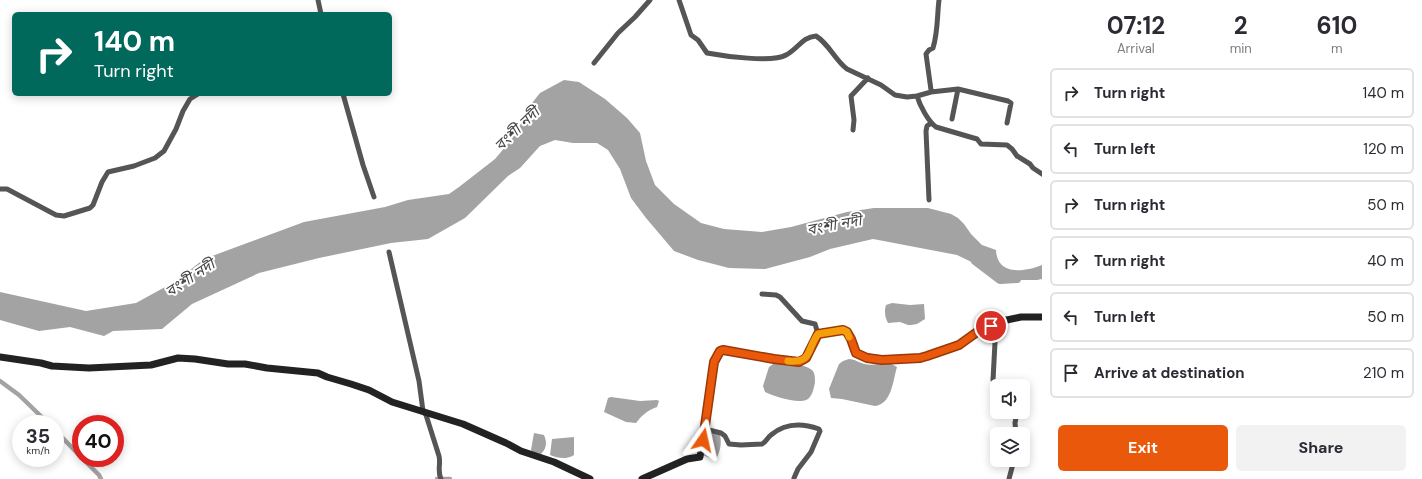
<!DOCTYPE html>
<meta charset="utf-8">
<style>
:root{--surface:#fff;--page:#f2f2f3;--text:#2b2b33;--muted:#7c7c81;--line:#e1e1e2;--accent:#ea580c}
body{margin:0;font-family:"DM Sans","Noto Sans Bengali",sans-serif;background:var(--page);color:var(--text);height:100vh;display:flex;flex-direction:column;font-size:15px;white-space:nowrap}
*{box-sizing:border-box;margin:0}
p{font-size:13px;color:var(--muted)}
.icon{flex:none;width:22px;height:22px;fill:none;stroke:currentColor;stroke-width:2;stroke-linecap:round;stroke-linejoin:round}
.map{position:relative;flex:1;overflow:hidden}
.drawer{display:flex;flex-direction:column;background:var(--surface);width:380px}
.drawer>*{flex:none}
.banner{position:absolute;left:12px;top:12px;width:380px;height:84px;border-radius:6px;box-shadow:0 2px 10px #0003;background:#00695c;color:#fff;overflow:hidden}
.tools{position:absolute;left:990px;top:379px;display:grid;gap:8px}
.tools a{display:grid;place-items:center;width:40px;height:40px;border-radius:6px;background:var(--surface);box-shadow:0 2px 10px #0003;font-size:20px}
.speed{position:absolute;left:12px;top:415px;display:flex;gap:8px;font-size:20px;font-weight:700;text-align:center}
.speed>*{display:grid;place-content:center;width:52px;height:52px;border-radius:50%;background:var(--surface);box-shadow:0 2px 10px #0003;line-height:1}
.speed small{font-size:10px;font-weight:400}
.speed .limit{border:6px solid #d22;background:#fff;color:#111}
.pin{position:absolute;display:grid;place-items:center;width:34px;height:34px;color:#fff;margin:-17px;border:2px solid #fff;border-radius:50%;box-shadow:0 1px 4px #0007}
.me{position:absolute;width:44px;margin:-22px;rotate:11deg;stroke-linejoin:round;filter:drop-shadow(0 0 3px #0008)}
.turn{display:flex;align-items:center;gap:14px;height:84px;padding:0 16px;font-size:18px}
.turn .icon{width:52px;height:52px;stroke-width:2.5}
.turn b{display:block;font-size:28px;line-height:34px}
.eta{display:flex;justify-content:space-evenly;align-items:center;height:68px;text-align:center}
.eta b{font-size:24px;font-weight:700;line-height:28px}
.button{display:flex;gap:8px;margin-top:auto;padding:8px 16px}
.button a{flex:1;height:46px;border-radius:6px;background:var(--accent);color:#fff;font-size:16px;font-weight:700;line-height:46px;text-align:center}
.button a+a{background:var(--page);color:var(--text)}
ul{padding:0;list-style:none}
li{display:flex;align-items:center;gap:12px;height:50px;margin:0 8px 6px;padding:0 8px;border:2px solid var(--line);border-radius:6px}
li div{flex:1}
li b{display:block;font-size:15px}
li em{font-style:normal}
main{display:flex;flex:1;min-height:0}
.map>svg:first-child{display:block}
.water{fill:#a3a3a3}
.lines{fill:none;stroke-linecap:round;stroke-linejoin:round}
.canal{stroke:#a3a3a3;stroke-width:4.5}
.river{stroke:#a3a3a3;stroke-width:8}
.street{stroke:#555;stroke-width:5}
.secondary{stroke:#222;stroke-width:7}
.route-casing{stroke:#983908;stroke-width:10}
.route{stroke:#ea580c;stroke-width:7}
.slow{stroke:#f59e0b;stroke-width:7}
.labels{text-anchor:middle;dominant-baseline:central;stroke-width:4;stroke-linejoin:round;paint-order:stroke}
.water-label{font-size:15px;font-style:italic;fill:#444;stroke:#fff}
</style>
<main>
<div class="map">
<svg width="1042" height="479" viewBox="0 0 1042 479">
<rect width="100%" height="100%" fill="#fff"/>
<path class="water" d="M564,80L579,82L605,99L627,118L640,133L646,161L655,185L674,204L701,223L724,229L762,232L791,227L847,212L874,208H928L951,214L958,218L964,224L971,234L982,245L996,250C997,276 1025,272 1042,265V279L1037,280H1009L957,255L873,239L830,249L810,257L765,269L729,268L698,260L674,251L646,218L631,198L620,169L608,150L597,143H573L555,140L540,146L520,168L508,176L465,218L428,239L391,243L319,258L259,273L192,304L162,329L113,331L104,336L70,327L39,331L0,320V292L86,311L136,303L176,281L204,259L304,222L385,207L408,200L449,194L459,187L495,159L511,140L522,122L528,108L540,93Z
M892,303L910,305L924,304L925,319L917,324L911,325H908L900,322L888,323C885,318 884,311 886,305Z
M849,359C855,359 859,363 865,364C877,367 885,358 897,367C893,380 892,404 875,406L842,399L831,398L829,389L839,364L843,361Z
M776,362C785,363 805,364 812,370C815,373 815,378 815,382C814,388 812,398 806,400C797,404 773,396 765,392L763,386L769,367Z
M611,397L640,401L657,400L659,401L657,407C648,410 642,415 636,423L626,422L604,412L608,398Z
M710,432L720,435C722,443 720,454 715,460L703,455L706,434Z
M534,433L544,435C547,442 547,448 541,454L533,453L531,450Z
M574,437V455C566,460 558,458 550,455L552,439Z"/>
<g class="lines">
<path class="canal" d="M0,381L19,395L49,424
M55,430L81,457
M82,458L99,475L101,479
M437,479H450"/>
<path class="river" d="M975,261L1000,280L1017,279"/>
<path class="street" d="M318,0L321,14
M679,0L691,35L698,40L707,53C723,56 773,63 786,55C798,49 802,37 816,36C829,44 835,60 847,69L881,85L895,95L907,97L917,96L931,92V90L926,54L929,50L933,48C938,32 937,16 939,0
M594,63L618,33L635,17L650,0
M931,92L958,89L1008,101L1011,103L1007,123
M343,94L363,165L374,197
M917,96C920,106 928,121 936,127L977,139L981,144L1007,145L1012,149L1017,156L1030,164L1033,168L1042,174
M952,119L958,89
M853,130L854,120L851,96L868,78
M0,189H7L56,215L64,216L90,208L93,205L102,182L108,172L134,166L155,158L164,151L176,129L183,111L190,99L198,94
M929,200L926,131L927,126L931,123
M389,252L419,381L423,411L426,415L439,456C441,464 437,471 441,479
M762,294L776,295L780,297L802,321L815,324L818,334
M996,324L993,380L995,386H997
M705,430H709L721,433L725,436L729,444L741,445L762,444C766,442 767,438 771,435C785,423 802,423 819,429L820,431L811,452L798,469L794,478
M1016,434L1015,423L1017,412
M1009,479L1014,460"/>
<path class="secondary" d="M0,357L41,363L52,366L89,368L151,365L178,358L195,359L228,364H245L267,368L318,373L327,377L351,384L369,390L392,402L463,424L506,443L521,451L554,462L590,479
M642,479L687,459L700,457L714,362L720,351L723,350L774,359L799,362L806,358L818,334L843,330L847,332L851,339L854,350L859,355L882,360L920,358L959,345L984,327L991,326L1002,321L1021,317H1042"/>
</g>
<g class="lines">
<g class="route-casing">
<path id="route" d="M703,440L714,362L720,351L723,350L774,359L799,362L806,358L818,334L843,330L847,332L851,339L856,353L867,358L882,360L920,358L927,356L959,345L984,327L991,326"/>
</g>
<use href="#route" class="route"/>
<path class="slow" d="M788,361C813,363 806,350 818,334L843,330L847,332L849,337"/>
</g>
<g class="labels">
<g class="water-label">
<text transform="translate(517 129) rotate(-44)">বংশী নদী</text>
<text transform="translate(834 225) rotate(-10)">বংশী নদী</text>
<text transform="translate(190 278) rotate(-33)">বংশী নদী</text>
</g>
</g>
</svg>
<div class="tools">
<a><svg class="icon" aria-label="sound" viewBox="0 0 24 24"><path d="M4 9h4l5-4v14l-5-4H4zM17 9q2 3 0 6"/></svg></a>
<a><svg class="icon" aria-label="layers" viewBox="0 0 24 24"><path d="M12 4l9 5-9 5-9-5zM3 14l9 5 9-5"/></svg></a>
</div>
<div class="speed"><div>35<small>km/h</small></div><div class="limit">40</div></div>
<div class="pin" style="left:991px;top:326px;background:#d93025"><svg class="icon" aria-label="arrive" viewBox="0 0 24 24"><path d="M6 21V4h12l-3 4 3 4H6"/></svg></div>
<svg class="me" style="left:703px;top:440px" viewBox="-20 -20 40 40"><path d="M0-17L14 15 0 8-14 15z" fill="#ea580c" stroke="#fff" stroke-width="4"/></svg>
<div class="banner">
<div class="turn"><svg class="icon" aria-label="right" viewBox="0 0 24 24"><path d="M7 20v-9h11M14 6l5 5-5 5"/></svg><div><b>140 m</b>Turn right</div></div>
</div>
</div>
<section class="drawer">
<div class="eta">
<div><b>07:12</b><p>Arrival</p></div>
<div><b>2</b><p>min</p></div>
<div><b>610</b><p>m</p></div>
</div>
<ul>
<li><svg class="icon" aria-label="right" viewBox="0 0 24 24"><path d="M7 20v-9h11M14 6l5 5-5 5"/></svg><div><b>Turn right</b></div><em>140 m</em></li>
<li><svg class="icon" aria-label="left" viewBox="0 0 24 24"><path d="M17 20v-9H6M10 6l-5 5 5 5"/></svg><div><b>Turn left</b></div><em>120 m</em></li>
<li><svg class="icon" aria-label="right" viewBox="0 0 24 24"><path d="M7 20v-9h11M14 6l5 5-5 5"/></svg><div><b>Turn right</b></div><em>50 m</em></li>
<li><svg class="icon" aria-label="right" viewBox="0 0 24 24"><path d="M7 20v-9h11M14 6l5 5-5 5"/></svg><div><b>Turn right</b></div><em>40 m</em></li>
<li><svg class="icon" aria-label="left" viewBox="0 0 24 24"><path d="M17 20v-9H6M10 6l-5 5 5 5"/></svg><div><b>Turn left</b></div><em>50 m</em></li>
<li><svg class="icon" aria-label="arrive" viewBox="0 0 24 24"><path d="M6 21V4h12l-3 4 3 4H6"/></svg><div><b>Arrive at destination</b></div><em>210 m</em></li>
</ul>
<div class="button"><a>Exit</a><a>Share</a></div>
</section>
</main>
